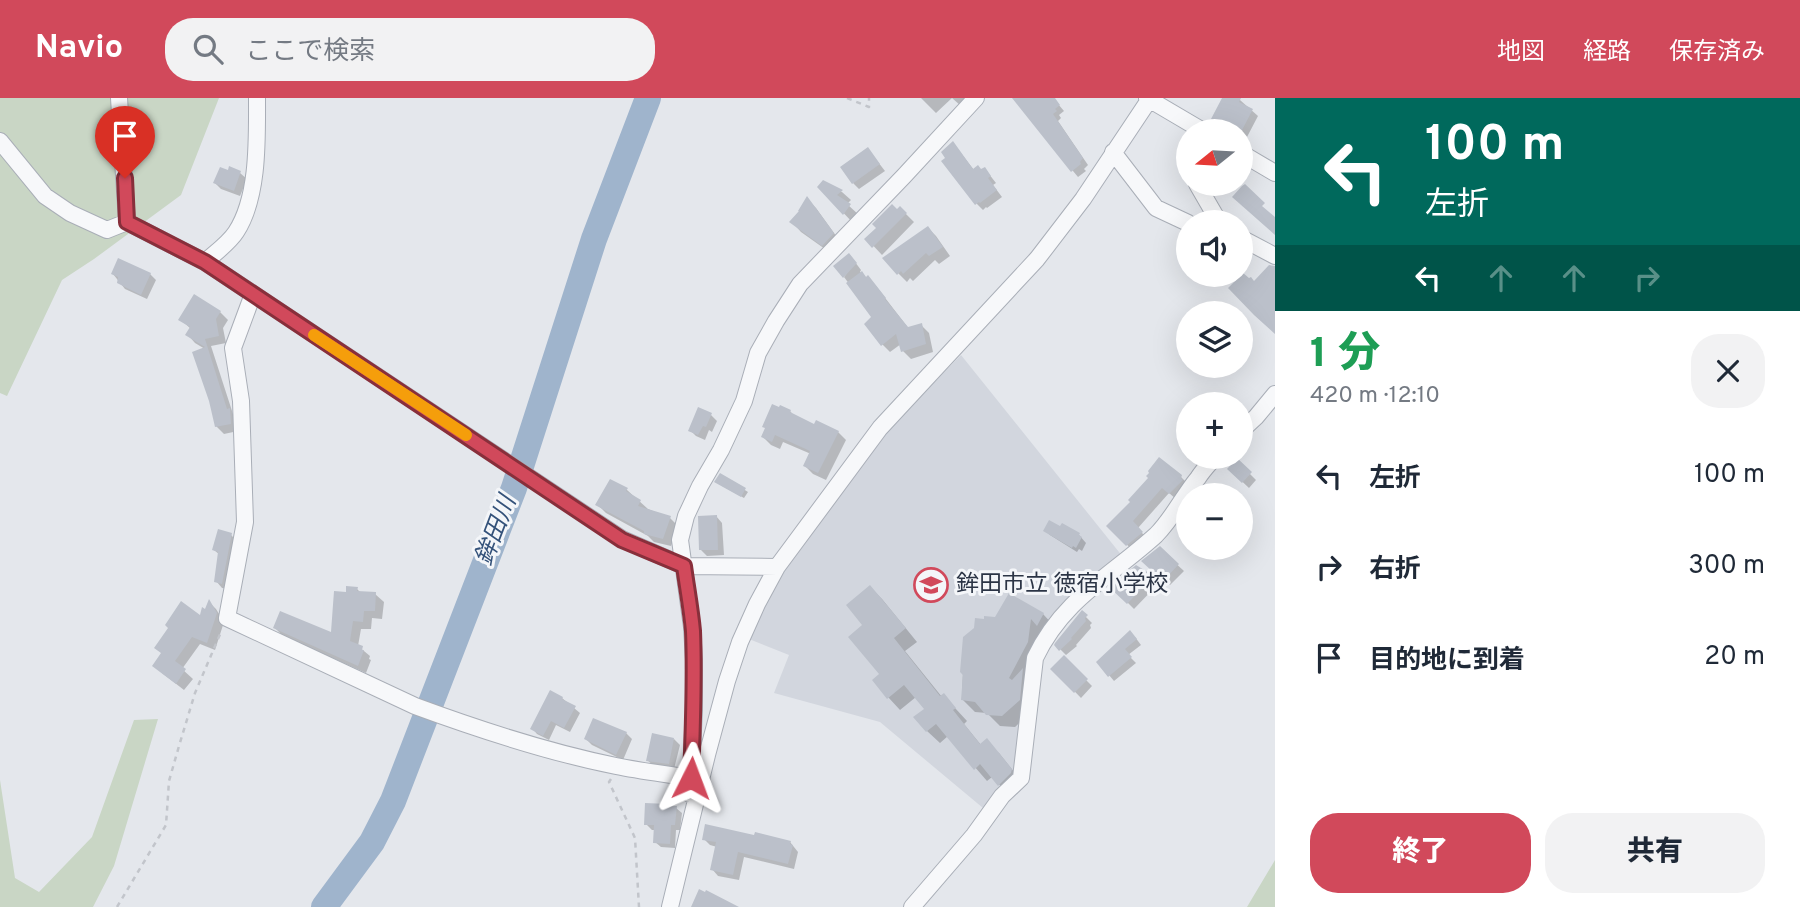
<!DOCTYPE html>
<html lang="ja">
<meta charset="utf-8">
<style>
:root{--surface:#fff;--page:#f2f2f3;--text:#1f2937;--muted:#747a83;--accent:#d1495b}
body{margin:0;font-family:Overpass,"Noto Sans JP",sans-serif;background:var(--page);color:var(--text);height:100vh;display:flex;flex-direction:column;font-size:26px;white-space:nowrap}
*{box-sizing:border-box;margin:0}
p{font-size:23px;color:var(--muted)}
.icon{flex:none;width:38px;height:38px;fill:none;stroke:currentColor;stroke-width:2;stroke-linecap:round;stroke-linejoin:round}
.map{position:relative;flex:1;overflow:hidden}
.sheet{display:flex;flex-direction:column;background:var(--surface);width:525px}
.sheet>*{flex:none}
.banner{background:#00695c;color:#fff;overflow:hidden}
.needle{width:46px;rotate:252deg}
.fabs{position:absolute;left:1176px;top:21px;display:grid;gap:14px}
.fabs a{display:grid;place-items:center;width:77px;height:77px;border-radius:50%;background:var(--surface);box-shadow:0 7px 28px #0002;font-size:35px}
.pin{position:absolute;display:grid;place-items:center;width:60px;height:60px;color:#fff;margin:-72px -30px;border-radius:50% 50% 50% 0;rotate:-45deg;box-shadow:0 0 7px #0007}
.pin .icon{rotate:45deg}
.me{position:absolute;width:77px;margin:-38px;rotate:3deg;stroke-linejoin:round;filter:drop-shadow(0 0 5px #0008)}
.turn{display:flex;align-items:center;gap:24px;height:147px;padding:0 35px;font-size:32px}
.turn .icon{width:91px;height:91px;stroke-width:2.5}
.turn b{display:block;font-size:49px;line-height:60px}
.lanes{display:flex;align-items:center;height:66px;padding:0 35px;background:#0003;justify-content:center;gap:35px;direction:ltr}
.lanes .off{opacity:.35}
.round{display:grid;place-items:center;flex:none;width:74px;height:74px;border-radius:28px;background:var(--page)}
.overview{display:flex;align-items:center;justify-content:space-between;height:119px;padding:0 35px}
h1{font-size:42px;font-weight:800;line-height:52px;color:#1e9e55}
.primary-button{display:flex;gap:14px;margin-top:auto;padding:14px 35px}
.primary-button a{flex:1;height:80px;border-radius:28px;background:var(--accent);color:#fff;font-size:28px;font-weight:800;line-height:80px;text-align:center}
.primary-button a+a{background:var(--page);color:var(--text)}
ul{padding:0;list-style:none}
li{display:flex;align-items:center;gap:21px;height:91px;padding:0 35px}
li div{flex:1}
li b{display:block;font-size:26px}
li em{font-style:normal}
header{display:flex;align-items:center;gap:42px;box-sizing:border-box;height:98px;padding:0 35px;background:var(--accent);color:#fff}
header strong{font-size:33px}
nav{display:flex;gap:38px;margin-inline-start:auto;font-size:24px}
.search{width:490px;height:63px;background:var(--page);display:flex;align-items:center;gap:18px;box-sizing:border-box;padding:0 24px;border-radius:28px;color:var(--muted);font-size:26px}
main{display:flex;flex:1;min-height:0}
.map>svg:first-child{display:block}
.built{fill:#d2d6de}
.green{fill:#c9d6c5}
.shadow{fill:#0003}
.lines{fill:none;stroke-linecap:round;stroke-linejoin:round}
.river{stroke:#9fb4cc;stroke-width:26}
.building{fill:#bbc0ca}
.minor-casing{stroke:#a9aeb7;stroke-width:18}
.path{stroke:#c2c5cb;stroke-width:2.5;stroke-dasharray:5 5;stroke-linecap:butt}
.minor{stroke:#f7f8fa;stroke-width:16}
.route-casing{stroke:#882f3b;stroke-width:18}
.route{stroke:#d1495b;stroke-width:12}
.slow{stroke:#f59e0b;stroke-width:12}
.labels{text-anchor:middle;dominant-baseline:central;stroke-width:6;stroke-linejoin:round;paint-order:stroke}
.poi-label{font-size:23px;fill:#2b3445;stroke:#f4f6f9;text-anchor:start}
.water-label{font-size:24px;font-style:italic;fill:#34527a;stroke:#f4f6f9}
</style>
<header>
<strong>Navio</strong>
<div class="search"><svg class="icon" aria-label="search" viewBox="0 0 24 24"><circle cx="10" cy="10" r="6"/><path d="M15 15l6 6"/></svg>ここで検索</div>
<nav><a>地図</a><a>経路</a><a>保存済み</a></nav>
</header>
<main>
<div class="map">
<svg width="1275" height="809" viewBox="0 0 1275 809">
<rect width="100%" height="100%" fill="#e4e7ec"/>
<path class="built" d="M961,257L1123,459L1038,545L1018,677L983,710L880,624L774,595L789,557L749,541L779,476L885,335Z"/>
<path class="green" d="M0,0H219L181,97L94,161L62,182L7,298L0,295Z
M158,621L114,768L93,809H0V682L15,780L39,794L92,739L134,622Z
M1275,762V809H1247Z"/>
<path class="shadow" d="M921,0H952L936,15Z
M952,0H974L961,8Z
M1015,0H1053L1064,13L1059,17L1061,20L1058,23L1088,67L1084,71L1086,73L1078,79L1073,73Z
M1224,0H1236L1240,2L1258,18L1247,39L1241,36V33H1234L1219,27L1213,21Z
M953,45L974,72L982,73L985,71L996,85L993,87L1002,99L987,110L986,109L983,112L977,106Z
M868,51L885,73L859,91L853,85Z
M230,71L240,75L247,81L240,98L221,91L215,85L229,74Z
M824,84L842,94L851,102L847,106L859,117L853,125L819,89Z
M807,101L816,110L842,146L832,156L801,134L792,124Z
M900,110L914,124L882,157L867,141Z
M928,130L936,138L950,158L939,166L935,162L913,183L910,180L907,184L898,175Z
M855,164L861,172L860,174L876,188L909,231L921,227L929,235L933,254L911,261L903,253L901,246L890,254L882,246L874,219L844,179Z
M113,176H150L156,182L147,201L125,191Z
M220,214L228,222L223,230L226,245L211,248L233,316L237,320L238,333L224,336L216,328L205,251L195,245L188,237L191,231L180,221Z
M790,313L795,319L815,328L838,334L846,342L826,382L813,376L805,368L811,356L783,344L780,351L771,347L763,339Z
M711,317L717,323L712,334L709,332L705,342L696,338L690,332Z
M1237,363L1256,382L1249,390L1229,371Z
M721,377L748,394L744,400L719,386Z
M1181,379L1187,385L1176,401L1169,395L1138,430L1147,441L1133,453L1109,428L1133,404Z
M611,383L627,392L648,411L670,420L678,428L671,448L654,444L648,438L606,415L598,407Z
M716,418L722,425L724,457L707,458L701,452Z
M1045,432L1079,437L1086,445L1082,453L1079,451L1077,454L1050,437Z
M231,437L237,443L228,491L222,490L216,483L220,457L214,452Z
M1159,450L1184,473L1170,487L1150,469Z
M1136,470L1153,479L1159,485L1134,511L1112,489Z
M870,489L882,501L917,544L905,553L942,599L944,598L967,623L964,626L981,647L999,655L1023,685L1011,699L992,679L987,683L948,638L940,645L927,633L916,620L926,611L916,599L900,612L888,599L865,527Z
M357,491L361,495L375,496L384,504L382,521L372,520L371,531H361L358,548L370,558L369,561L371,562L366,575L283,538L275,530L332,536L347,496Z
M209,504L216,511L224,524L215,552L200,546L182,571L193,581L184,592L162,575L206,513Z
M1082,515L1092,525L1090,527L1091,530L1076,547L1077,548L1066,557L1056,547Z
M1043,516L1055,529L1050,539L1042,531L1031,614L1015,629L1000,628L987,615L975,614L962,601L964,540Z
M1135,539L1141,547L1128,557L1136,565L1114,583L1098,564Z
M1064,560L1092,588L1081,600L1053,571Z
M562,600L580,615L570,634L556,627L549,642L537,636L532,630Z
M626,635L632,641L623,662L592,647L586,641Z
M674,641L680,647L674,671L654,668L647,662Z
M669,710H676L682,715L680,732H676L675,750L661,749L655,744L656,732H652L646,726Z
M704,741L790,744L798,754L794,771L744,759L739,782L718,778L712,771L717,749L710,747Z"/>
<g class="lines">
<path class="river" d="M324,809L372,744L393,703L514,390L594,141L648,0"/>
</g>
<path class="building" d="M1012,0H1055L1060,7L1055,11L1057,13L1053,16L1083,60L1080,64L1081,66L1071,74Z
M1222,0H1241L1239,4L1253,11L1241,34L1236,33L1211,21Z
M953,43L973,71L978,67L981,71L985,69L991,78L988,80L997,92L980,105L979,104L975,107L941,63L945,60L941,54Z
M868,49L880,66L852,86L840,69Z
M229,68L241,73L234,93L213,85L220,69L228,72Z
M823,82L843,92L837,97L851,106L843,117L817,89Z
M1245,86L1265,105L1262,108L1275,119V137L1232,99L1242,88Z
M807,98L834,135L822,148L789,124L799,113H798Z
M892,106L897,111L900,108L907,115L872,150L864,141L876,130L872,126Z
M928,128L943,149L929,158L926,155L903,176L901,173L897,177L882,160Z
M849,155L857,165L843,180L833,168Z
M118,160L151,175L141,197L117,185L118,179L111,176Z
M1269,167L1275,168V236L1254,217L1228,190L1243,175L1249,180L1251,179L1254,183Z
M862,173L866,179L868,177L886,200L885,201L908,229L922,225L926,246L901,254L896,236L881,248L864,226L871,219L846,185Z
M194,196L221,213L216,221L219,238L205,241L227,311L230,310L231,326L215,329L209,303L192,254L205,249L185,237L190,229L178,222Z
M772,306L779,309L780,307L791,312L790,314L814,326L816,322L839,333L818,375L803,368L810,353L775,337L772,344L761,339L765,330L762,329Z
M698,309L712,315L706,329L703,328L698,337L688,333Z
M1159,359L1182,377L1181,380L1183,382L1169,396L1162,390L1133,423L1143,434L1126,448L1106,428L1130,404L1128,402L1148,380L1146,378L1149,375L1148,373Z
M1237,360L1252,374L1242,385L1227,371Z
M720,375L746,390L741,399L714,384Z
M610,381L628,390L626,393L641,402L638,408L671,418L663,441L644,436V433L595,407Z
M717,417L718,452H699L698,418Z
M1049,422L1060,428L1062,425L1080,435L1079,437L1082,439L1076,450L1073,448L1072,450L1043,433Z
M218,431L232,435L222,486L214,484L218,454L212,452Z
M1160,448L1179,466L1163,483L1141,463Z
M1136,467L1154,478L1127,506L1109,489Z
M870,487L906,530L894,540L940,598L944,595L956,610L953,612L980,646L987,640L1012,671L1011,675L998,688L980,666L974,672L936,626L926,634L913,619L924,611L904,587L887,601L872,582L879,576L848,539L862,527L846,507Z
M346,488L358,489L357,493L376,494L375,513H364L363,524L353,523L350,543L363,548L362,552H364L358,568L273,530L280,513L331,534L334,493L346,494Z
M1009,495L1044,515L1037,528L1031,521L1028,544L1009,580L1012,582L1023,570L1020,602L1002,618L986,617L975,604L961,602L963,577L960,574L963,539L974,530L975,520L984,521V518L995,519Z
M209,501L217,515L207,545L192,539L175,563L186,571L176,586L152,568L161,555L154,550L168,530L165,527L181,503L200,517L202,509L205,511Z
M1082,512L1088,517L1085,520L1086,523L1071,540L1072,541L1059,553L1054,547L1055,545Z
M1130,532L1137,541L1125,551L1132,559L1108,579L1096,564Z
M1064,557L1088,581L1074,595L1050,571Z
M550,592L563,599L562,601L576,608L564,630L551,623L543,638L530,631Z
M593,620L627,634L616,657L584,641Z
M652,635L674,640L669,666L646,663Z
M645,705L668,706V708H677L675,727H671L670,746L653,745L654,727H644Z
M705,726L754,737L755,734L791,743L790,746L793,747L788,766L738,754L733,777L710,772L716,744L702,742Z
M699,791L705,794L706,792L739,809H691Z"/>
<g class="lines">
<g class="minor-casing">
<path id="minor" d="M119,0L127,124
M1147,0L1203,33
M0,43L45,98L70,115L107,132L127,124L205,164L622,441L684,468L777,469
M1113,54L1156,110L1188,125
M1241,55L1275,75
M1197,86L1219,124
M1241,140L1275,158
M205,164C215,155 229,145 236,134C259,99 257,40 257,0
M253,196L233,250L241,303L245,424L227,520L415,608C480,632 547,654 616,668C640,673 666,676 690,680
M1241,333L1256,319L1275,296
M690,696L694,612V562L692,529L680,442L686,418L700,388L721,352L744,303L758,255L776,223L800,186L904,78L976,0
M670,809L707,657L727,583L740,544L757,506L777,469L880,330L1037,161L1083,101L1149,2
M912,809L974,737L1002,698L1021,680L1035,560C1063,501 1111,478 1156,437C1173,420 1183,398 1198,380C1203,372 1209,366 1215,359"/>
</g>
<path class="path" d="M847,0L869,9V0
M611,681L609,684L635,740L639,809
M117,809L166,727L169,683L179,648L195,595L221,534"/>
<use href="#minor" class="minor"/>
</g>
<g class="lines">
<g class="route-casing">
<path id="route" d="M125,80L127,124L205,164L622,442L684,468C687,490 691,511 693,533C695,582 693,631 691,680"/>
</g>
<use href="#route" class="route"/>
<path class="slow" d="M314,237L466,337"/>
</g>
<defs>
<g id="school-ring" transform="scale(1.75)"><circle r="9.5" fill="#f4f6f9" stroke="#d1495b" stroke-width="1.5"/><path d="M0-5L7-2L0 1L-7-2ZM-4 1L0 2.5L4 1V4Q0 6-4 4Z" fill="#d1495b"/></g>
</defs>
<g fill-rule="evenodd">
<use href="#school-ring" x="931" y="487"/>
</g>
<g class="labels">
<g class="poi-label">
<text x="956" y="487">鉾田市立 徳宿小学校</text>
</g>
<g class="water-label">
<text transform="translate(497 433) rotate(-69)">鉾田川</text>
</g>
</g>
</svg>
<div class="fabs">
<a><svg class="needle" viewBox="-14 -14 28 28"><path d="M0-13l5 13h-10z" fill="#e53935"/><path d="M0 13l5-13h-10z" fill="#747a83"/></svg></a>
<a><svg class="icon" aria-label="sound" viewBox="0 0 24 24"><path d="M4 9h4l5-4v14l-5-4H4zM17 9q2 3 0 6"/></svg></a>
<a><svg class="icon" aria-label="layers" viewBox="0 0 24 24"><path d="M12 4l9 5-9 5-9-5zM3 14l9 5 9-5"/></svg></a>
<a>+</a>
<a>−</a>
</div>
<div class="pin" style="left:125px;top:80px;background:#d93025"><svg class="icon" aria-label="arrive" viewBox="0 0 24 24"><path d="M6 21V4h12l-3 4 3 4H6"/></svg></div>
<svg class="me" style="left:691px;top:680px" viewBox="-20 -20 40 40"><path d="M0-17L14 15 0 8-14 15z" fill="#d1495b" stroke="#fff" stroke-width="4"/></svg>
</div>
<section class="sheet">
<div class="banner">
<div class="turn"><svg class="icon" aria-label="left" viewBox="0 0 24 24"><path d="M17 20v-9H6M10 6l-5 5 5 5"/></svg><div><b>100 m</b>左折</div></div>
<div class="lanes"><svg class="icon" aria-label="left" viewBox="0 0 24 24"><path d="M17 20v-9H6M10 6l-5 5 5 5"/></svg><svg class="icon off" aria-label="ahead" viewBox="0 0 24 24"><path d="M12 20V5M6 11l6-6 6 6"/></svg><svg class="icon off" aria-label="ahead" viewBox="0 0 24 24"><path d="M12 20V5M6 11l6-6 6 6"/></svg><svg class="icon off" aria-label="right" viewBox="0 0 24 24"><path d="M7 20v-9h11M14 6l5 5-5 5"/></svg></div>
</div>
<div class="overview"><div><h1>1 分</h1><p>420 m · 12:10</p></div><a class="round"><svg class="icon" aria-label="close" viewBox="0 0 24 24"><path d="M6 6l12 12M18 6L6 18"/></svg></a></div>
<ul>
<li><svg class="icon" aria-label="left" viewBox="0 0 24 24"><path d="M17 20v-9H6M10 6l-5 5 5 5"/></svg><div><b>左折</b></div><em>100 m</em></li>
<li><svg class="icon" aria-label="right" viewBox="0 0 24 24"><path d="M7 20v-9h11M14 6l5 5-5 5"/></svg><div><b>右折</b></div><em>300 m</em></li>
<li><svg class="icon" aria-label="arrive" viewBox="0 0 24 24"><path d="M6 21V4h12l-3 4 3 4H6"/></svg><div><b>目的地に到着</b></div><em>20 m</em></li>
</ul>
<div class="primary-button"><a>終了</a><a>共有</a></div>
</section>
</main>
